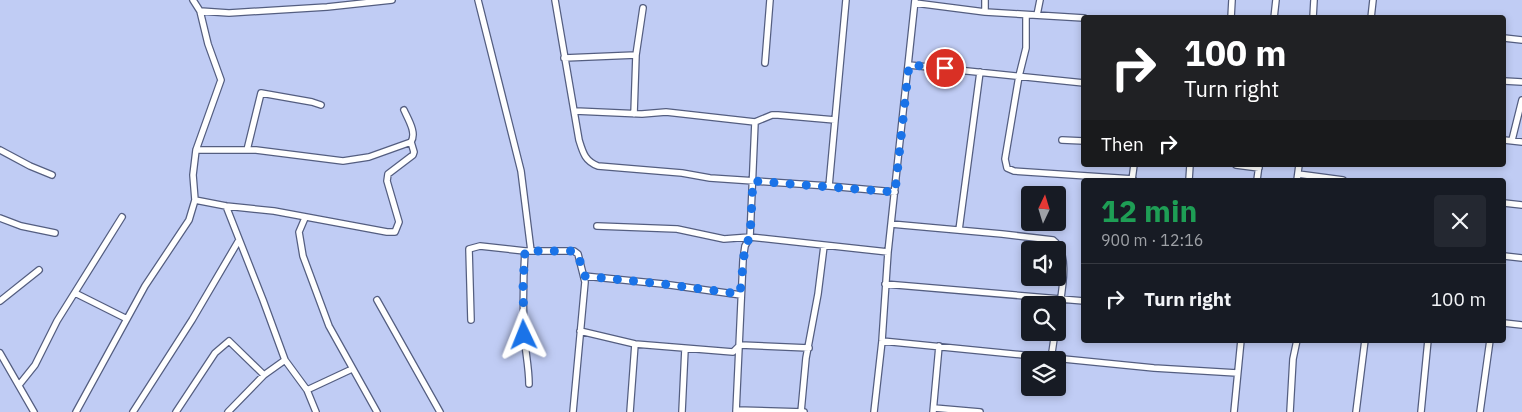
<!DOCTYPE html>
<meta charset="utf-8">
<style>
:root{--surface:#171b24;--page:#242831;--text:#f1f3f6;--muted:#9ea1a6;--line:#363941}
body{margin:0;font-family:"IBM Plex Sans",sans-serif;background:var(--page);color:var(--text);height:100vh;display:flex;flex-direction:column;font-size:19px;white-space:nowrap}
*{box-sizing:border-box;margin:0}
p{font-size:16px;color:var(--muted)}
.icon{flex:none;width:28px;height:28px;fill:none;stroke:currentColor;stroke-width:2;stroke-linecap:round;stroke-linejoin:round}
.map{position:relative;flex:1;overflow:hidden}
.side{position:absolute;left:1081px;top:178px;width:425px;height:165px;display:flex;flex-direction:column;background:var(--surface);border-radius:5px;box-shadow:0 2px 8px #0003}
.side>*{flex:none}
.guide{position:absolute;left:1081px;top:15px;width:425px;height:152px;border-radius:5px;box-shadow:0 2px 8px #0003;background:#202124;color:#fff;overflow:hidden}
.needle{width:32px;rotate:4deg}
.fabs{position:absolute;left:1021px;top:186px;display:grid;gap:10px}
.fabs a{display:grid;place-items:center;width:45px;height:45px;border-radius:5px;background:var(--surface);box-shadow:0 2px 8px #0003;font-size:25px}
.pin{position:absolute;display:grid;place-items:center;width:42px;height:42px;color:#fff;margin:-21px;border:2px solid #fff;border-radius:50%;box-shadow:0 1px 5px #0007}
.me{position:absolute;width:55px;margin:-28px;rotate:358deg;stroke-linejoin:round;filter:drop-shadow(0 0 4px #0008)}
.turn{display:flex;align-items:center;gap:18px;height:105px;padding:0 20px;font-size:22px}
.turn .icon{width:65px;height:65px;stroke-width:2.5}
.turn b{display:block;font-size:35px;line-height:42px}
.then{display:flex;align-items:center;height:48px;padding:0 20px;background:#0003;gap:10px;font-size:19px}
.round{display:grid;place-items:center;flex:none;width:52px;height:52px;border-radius:5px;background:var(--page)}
.headline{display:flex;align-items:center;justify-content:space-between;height:85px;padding:0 20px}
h1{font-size:30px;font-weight:800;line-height:38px;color:#1e9e55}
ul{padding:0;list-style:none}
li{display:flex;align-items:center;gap:15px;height:70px;padding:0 20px;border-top:1px solid var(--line)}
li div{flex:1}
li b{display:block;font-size:19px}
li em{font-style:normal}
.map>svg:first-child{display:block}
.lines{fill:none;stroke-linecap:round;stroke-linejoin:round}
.street-casing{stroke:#545e80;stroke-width:8}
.street{stroke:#fff;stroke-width:5.5}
.route{stroke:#1a73e8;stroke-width:9;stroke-dasharray:0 16.2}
</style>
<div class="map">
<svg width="1522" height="412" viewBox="0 0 1522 412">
<rect width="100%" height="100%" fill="#c0ccf4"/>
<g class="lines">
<g class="street-casing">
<path id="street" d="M478,0L521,171L531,251
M555,0L579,140C583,153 585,161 598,166L682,173L710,178L829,186L895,192
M915,3L985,12L1084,18
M200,11L229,13L327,7L392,0
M985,12V0
M1026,15V48L1019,76L1005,159L1007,168L1014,171L1133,179
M1037,15L1040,0
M1231,18L1232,0
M1274,18L1276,0
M1313,18L1314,0
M1371,18L1373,0
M1504,38L1522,40
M564,58L636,55
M765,63L770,0
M909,65L1084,83
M1504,81L1522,82
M575,111L642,114L666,112L755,122L772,115H778L835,120
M634,114L636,55L643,8
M1062,140L1084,141
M1504,140L1522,142
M1512,140L1522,100
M0,150L30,166L52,175
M196,150H256L343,161L369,157L411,142C417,133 408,119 404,110
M247,150L261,93L312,102L321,105
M1236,165L1259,168
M1298,174L1343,180
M1132,180L1134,165
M1189,180L1190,165
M1257,180L1259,165
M1297,180L1299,165
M829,186L846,0
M195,200L226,206L274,211L387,232H395L399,222L387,181L388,174L413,155L414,152L411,142
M1504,203L1522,205
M226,206L263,300L285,360L307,390L316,412
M0,218L21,226L55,233
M305,218L299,232L303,256L329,326L377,412
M891,224L1002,234L1053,240C1072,254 1060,298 1058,318
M597,226L677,229L724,239L750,237L888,252
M959,230L980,72
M525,251C523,279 523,306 524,333C525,350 529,367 529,384
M1504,256L1522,258
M584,276L663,284L741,295
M885,284L1084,301
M75,293L127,319
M377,300L440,412
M0,301L39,270
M471,320L469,249L480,246L525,251H574L578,254L585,282L573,412
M1504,323L1522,325
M580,331L635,344L733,352L740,345L809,348
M882,341L1154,368L1237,373
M0,353L34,412
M1051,359L1055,332
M19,385L35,365L57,321L122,217
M307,390L352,369
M934,408L980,412
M736,410L804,412
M76,412L145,286L189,220L195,200L193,175L196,150L221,80L208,44L200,11L193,0
M133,412L192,320L239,240
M176,412L215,353L229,341L264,375
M228,412L264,375L285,360
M630,412L635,344
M682,412L685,349
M736,412L743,260L745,246L750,237L755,122
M801,412L806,358L818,294L824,246
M874,412L882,341L888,252L915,0
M933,412L939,346
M1234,412L1241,340
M1290,412L1293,359L1297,340
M1356,412L1365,340
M1421,412L1428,340
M1480,412L1490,340"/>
</g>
<use href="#street" class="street"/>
</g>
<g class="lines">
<path class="route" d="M524,335L523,284L525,251H574L578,254L584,276L663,284L740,294L745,246L750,237L753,181L895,192L909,65L945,68"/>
</g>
</svg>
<div class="fabs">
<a><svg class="needle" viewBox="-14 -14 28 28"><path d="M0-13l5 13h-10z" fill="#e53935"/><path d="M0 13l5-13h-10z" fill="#9ea1a6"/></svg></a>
<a><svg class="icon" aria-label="sound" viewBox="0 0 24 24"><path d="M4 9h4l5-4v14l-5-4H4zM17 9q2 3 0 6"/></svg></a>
<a><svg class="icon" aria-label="search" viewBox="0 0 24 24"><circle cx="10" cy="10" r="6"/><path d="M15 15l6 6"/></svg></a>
<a><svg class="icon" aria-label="layers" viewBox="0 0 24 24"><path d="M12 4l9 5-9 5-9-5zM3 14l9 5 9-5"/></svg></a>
</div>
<div class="pin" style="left:945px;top:68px;background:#d93025"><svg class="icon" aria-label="arrive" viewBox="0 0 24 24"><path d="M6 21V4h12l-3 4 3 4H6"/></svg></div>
<svg class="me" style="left:524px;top:335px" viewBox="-20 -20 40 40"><path d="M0-17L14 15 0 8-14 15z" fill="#1a73e8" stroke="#fff" stroke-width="4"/></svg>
<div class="guide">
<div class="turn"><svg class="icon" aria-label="right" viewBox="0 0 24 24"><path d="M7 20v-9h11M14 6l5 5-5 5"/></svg><div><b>100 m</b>Turn right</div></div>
<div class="then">Then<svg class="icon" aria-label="right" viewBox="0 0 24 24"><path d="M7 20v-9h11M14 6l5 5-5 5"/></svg></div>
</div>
<section class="side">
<div class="headline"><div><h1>12 min</h1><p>900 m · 12:16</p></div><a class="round"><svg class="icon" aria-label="close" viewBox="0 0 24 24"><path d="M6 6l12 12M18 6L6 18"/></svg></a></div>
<ul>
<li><svg class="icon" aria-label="right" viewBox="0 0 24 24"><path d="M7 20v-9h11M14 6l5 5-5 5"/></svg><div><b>Turn right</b></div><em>100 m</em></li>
</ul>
</section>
</div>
